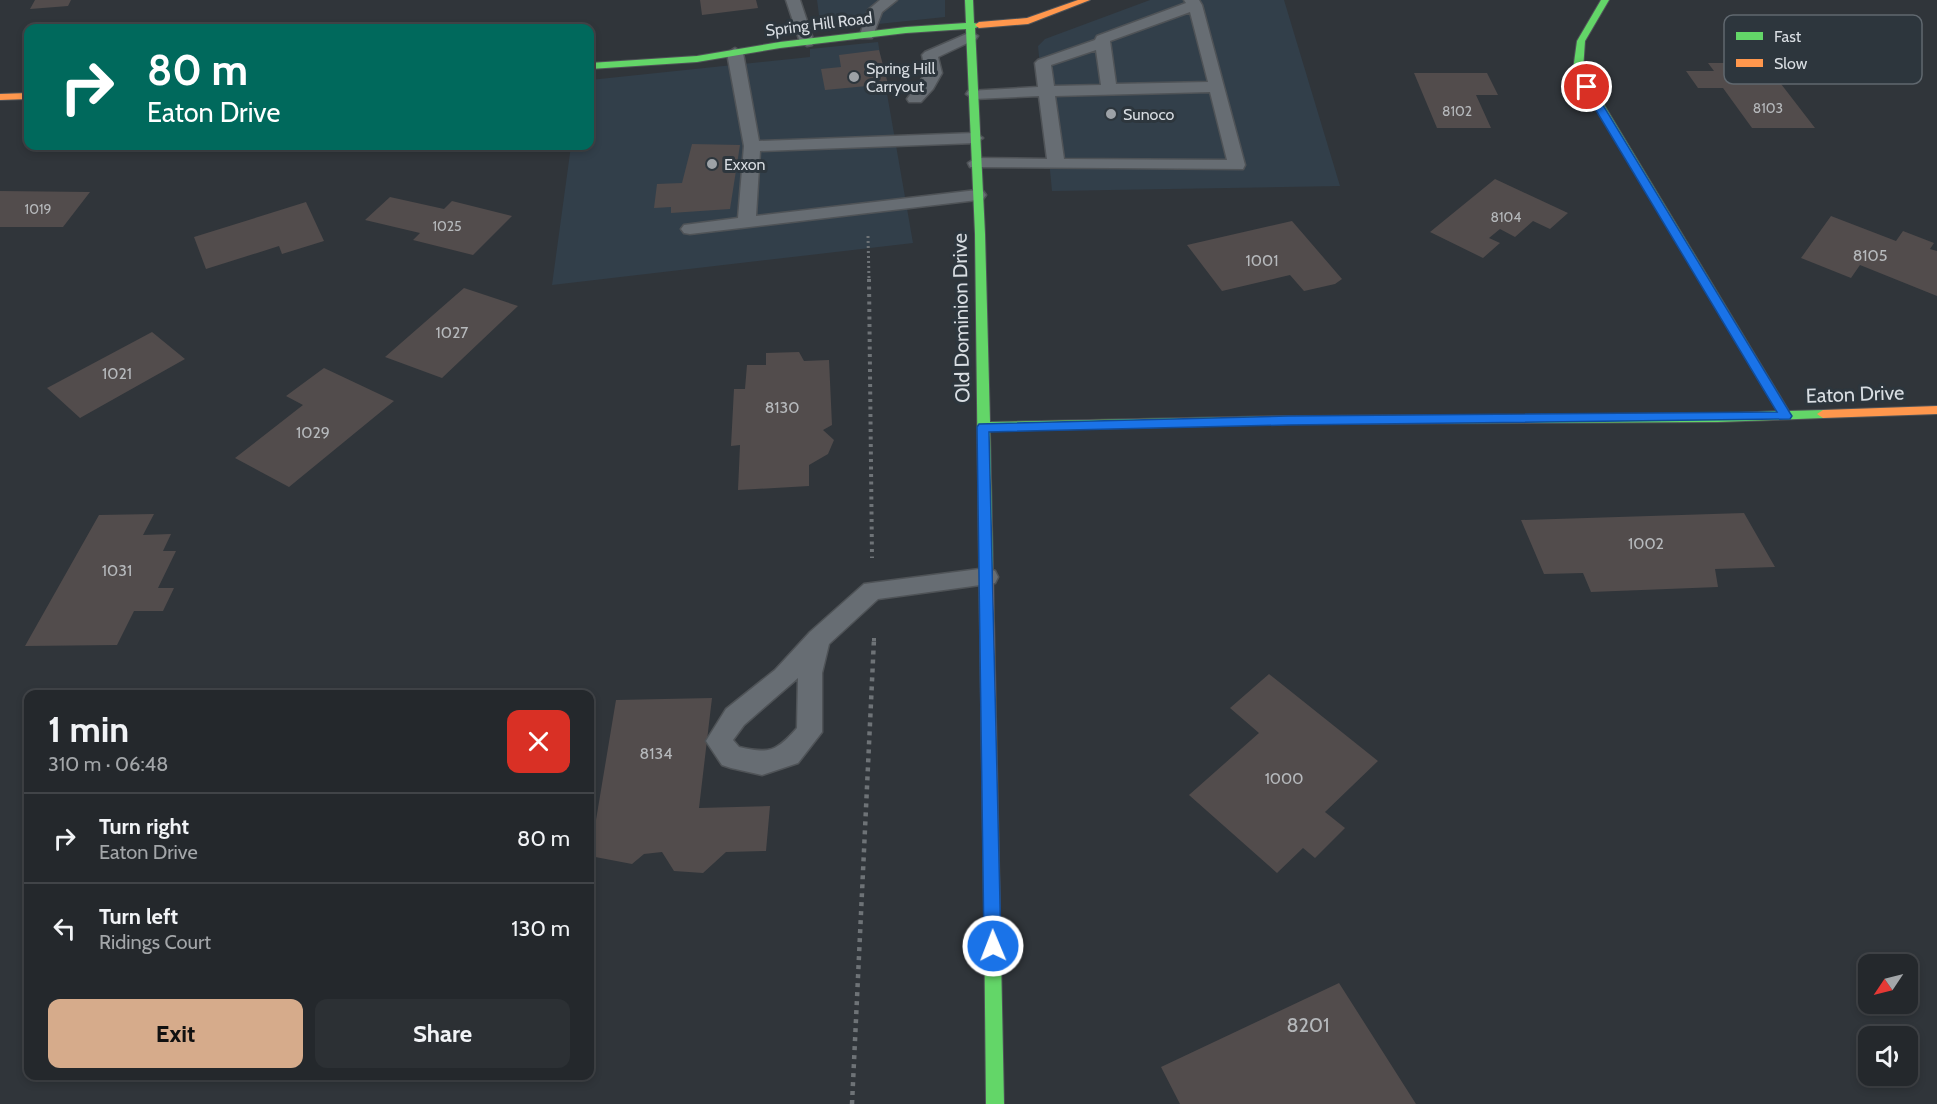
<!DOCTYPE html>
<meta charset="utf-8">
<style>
:root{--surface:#24282c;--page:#2c3034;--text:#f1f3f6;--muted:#a3a6a9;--line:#414448;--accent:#d6ab8b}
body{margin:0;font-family:Cabin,sans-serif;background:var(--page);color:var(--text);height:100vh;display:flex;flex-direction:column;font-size:22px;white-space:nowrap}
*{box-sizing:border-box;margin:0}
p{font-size:20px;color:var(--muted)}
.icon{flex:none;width:33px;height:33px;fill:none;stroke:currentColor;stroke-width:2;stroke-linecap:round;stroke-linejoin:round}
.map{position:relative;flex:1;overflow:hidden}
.panel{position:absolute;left:24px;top:690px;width:570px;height:390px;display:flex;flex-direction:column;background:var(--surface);border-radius:12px;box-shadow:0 3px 9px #0003,0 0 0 2px var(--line)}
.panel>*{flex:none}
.banner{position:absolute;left:24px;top:24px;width:570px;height:126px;border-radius:12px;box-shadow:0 3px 9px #0003,0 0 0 2px var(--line);background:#00695c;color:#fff;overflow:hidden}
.needle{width:39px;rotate:235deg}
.fabs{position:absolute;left:1858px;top:954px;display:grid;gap:12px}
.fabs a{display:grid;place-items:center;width:60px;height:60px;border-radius:12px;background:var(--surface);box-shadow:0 3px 9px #0003,0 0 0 2px var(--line);font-size:30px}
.pin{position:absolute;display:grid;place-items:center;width:51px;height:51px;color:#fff;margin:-26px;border:3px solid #fff;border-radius:50%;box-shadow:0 2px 6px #0007}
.me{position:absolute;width:66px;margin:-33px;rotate:359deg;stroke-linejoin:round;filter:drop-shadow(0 0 4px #0008)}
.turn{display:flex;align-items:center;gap:21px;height:126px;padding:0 24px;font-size:27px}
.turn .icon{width:78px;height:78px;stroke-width:2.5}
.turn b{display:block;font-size:42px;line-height:51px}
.round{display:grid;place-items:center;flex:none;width:63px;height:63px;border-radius:12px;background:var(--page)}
.headline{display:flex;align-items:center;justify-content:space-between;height:102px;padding:0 24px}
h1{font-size:36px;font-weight:700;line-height:45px}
.cta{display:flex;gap:12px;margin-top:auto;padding:12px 24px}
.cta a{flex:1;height:69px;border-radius:12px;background:var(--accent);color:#111;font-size:24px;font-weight:700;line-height:69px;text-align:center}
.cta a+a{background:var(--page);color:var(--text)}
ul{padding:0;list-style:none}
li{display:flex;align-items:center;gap:18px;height:90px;padding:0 24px;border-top:2px solid var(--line)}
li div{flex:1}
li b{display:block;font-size:22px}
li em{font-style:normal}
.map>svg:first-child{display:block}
.built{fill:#323f4a}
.building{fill:#524c4c}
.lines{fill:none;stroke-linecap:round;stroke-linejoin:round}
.lane-casing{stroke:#4f5357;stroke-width:3}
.fast-casing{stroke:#4f5357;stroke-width:2}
.slow-casing{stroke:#4f5357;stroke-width:2}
.path-far2{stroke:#6e7377;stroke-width:3;stroke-dasharray:2 3;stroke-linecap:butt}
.path-far1{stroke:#6e7377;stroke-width:4;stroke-dasharray:3 4.5;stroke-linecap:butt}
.path{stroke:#6e7377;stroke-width:4.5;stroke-dasharray:4 5;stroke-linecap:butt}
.lane{fill:#676d73;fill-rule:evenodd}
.fast{fill:#63d668;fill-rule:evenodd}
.slow{fill:#ff974d;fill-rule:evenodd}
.route{fill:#1a73e8;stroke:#114b97;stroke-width:1.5}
.poi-dot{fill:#9da2a7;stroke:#2d363d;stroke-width:2}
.labels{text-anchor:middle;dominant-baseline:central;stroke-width:6;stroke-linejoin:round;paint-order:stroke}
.far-number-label{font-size:14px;fill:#b6b9bc}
.far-street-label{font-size:16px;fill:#d8dde2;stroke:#2d363d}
.far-poi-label{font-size:16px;fill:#d8dde2;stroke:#2d363d;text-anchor:start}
.number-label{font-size:16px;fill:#b6b9bc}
.street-label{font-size:20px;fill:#d8dde2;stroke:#2d363d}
.near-number-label{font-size:20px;fill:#b6b9bc}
.key{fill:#2d363d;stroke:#60686f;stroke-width:1.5}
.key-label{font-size:16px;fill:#d8dde2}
</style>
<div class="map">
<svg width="1937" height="1104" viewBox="0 0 1937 1104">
<rect width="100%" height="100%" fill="#30353a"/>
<path class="built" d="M817,0H945V17L821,30Z
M1150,0H1284L1340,186L1052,191L1038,46L1045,39Z
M878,42L913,243L552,285L571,146H590V80L810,57V49Z"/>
<path class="building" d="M35,0H71L68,6L30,9Z
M700,0H756L758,8L702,15Z
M879,50L888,84L825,90L821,69L841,67L839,55Z
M1708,63H1728L1731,67H1768L1815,128H1752L1723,88H1698L1686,71H1714Z
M1414,73H1487L1498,95H1476L1491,128H1437Z
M692,144L740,145L730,209L671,213V207L654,208L657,184L682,183Z
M1495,179L1568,213L1550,229L1533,221L1515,237L1500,229L1489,238L1500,243L1483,258L1430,232Z
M0,191L90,192L63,227H0Z
M390,197L444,209L452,201L512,216L473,255L413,240L420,233L365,220Z
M306,202L324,241L282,254L279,246L206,269L194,237Z
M1831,216L1896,241L1903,231L1934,243L1930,249L1937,251V296L1860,265L1851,278L1801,258Z
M1292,221L1342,279L1335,284L1304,291L1290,275L1222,291L1187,245Z
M464,288L518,306L442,378L385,357Z
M152,332L185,359L80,418L47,388Z
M799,352L804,361L829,360L832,425L823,430L834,440L828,454L809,465V486L738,490L740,445L731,446L734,389H745L747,365H766V353Z
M324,368L394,401L289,487L235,458L303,405L286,396Z
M1744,513L1775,567L1715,569L1718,587L1591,592L1583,573L1544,574L1521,520Z
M154,514L143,535L171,534L163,551H176L158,588H174L163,611H134L117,645L25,646L99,515Z
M1269,674L1378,761L1325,812L1345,828L1315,858L1303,848L1277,873L1189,795L1259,733L1230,708Z
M712,698L699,808L770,806L766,851L726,852L703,873L674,871L662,852L644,854L632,864L590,856L616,700Z
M1339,983L1416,1104H1180L1161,1067Z"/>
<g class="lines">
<g class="lane-casing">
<path id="lane" d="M786,0H800L814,42L812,45L807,46L800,42Z
M880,0H897L882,12L872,38H862L860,35L868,10Z
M1184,0H1199L1202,5L1245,165L1243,169L970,167L968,163L976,158L1047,159L1039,96L974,99L966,94L968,91L1038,87L1035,63L1038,60L1095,40L1097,36L1186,3ZM1190,12L1208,82L1116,84L1110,41ZM1096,50L1101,85L1054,86L1051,65ZM1210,92L1227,160L1064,159L1055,96Z
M971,32L978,36L976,39L938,57L942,73L933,89L921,102H909L907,99L926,73L922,55L925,52Z
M735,48L743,53L759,141L975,133L983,138L975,143L760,151L756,216L977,190L983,191L986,195L983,199L977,200L690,234L684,233L681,229L684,225L738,218L744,146L727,53Z
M987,568L995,571L998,577L995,583L878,599L829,644L822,673V732L798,763L762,775L731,768L722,765L706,741L726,709L775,670L810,632L864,584ZM798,678L797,728C776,752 769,754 739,747L733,740L744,725Z"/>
</g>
<g class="fast-casing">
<path id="fast" d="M965,0H973L974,23L983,25L975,28L985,234L990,422L1288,416L1718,414L1777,411L1573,70L1577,41L1601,0H1609L1585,41L1583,70L1789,411L1823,410L1829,414L1823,418L1718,422L1288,424L990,431L993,571L991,575H981L979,571L975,234L966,29L906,33L780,48L697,62L590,69V63L697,56L780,42L906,27L966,23Z
M992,900L998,902L1000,908L1004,1104H986L984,908L986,902Z"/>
</g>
<g class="slow-casing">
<path id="slow" d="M1078,0H1090L1028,24L979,28L975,25L979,22L1027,18Z
M28,93V99L0,100V94Z
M1937,406V414L1823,418L1817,414L1823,410Z
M986,566L991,567L993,571L1000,908L998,914L992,916L986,914L984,908L979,571L981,567Z"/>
</g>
<path class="path-far2" d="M868,236L869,280"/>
<path class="path-far1" d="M869,279L872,558
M874,641V638"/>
<path class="path" d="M852,1104L874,639"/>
<use href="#lane" class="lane"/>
<use href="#fast" class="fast"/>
<use href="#slow" class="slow"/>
</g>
<path class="route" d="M1584,85L1592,87L1790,413L1792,416L1790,419L1288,425L989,432L1001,946L999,952L993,955L986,952L984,946L977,427L979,424L1288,416L1777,412L1582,87Z"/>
<g class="poi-dot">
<circle cx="854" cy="77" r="6"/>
<circle cx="1111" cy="114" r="6"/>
<circle cx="712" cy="164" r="6"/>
</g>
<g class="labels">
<g class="far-number-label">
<text x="1768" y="108">8103</text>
<text x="1457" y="111">8102</text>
<text x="38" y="209">1019</text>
<text x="1506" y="217">8104</text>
<text x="447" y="226">1025</text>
</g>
<g class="far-street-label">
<text transform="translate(819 24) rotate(-7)">Spring Hill Road</text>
</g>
<g class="far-poi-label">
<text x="866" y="68">Spring Hill<tspan x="866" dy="18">Carryout</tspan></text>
<text x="1123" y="114">Sunoco</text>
<text x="724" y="164">Exxon</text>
</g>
<g class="number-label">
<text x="1870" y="255">8105</text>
<text x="1262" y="260">1001</text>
<text x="452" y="332">1027</text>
<text x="117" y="373">1021</text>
<text x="782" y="407">8130</text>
<text x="313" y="432">1029</text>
<text x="1646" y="543">1002</text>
<text x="117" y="570">1031</text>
<text x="656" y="753">8134</text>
<text x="1284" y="778">1000</text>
</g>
<g class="street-label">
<text transform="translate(961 318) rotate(-91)">Old Dominion Drive</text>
<text transform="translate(1855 394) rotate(-2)">Eaton Drive</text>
</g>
<g class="near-number-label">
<text x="1308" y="1025">8201</text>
</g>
</g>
<rect x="1724" y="15" width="198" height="69" rx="9" class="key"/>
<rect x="1736" y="32" width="27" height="8" fill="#63d668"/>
<rect x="1736" y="59" width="27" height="8" fill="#ff974d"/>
<g class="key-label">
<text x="1774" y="42">Fast</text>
<text x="1774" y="69">Slow</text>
</g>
</svg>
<div class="fabs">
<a><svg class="needle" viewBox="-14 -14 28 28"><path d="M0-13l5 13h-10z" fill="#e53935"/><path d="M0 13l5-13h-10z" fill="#a3a6a9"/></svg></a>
<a><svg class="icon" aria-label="sound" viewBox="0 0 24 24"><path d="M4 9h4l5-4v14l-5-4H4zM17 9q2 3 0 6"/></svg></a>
</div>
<div class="pin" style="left:1587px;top:87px;background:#d93025"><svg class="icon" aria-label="arrive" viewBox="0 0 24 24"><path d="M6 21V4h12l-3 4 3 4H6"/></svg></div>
<svg class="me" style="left:993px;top:946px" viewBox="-20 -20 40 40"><circle r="17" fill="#1a73e8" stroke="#fff" stroke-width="3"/><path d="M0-11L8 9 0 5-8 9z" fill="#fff"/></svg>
<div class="banner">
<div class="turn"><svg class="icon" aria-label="right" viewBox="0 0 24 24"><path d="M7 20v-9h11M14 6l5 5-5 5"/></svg><div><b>80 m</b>Eaton Drive</div></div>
</div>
<section class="panel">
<div class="headline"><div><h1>1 min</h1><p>310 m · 06:48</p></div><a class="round" style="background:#d93025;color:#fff"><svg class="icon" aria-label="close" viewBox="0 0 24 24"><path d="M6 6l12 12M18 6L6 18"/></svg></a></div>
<ul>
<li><svg class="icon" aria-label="right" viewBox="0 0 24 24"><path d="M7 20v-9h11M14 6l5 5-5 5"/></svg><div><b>Turn right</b><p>Eaton Drive</p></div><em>80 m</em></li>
<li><svg class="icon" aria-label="left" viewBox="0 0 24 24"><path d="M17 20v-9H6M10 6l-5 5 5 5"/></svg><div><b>Turn left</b><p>Ridings Court</p></div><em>130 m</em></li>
</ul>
<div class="cta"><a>Exit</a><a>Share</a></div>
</section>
</div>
